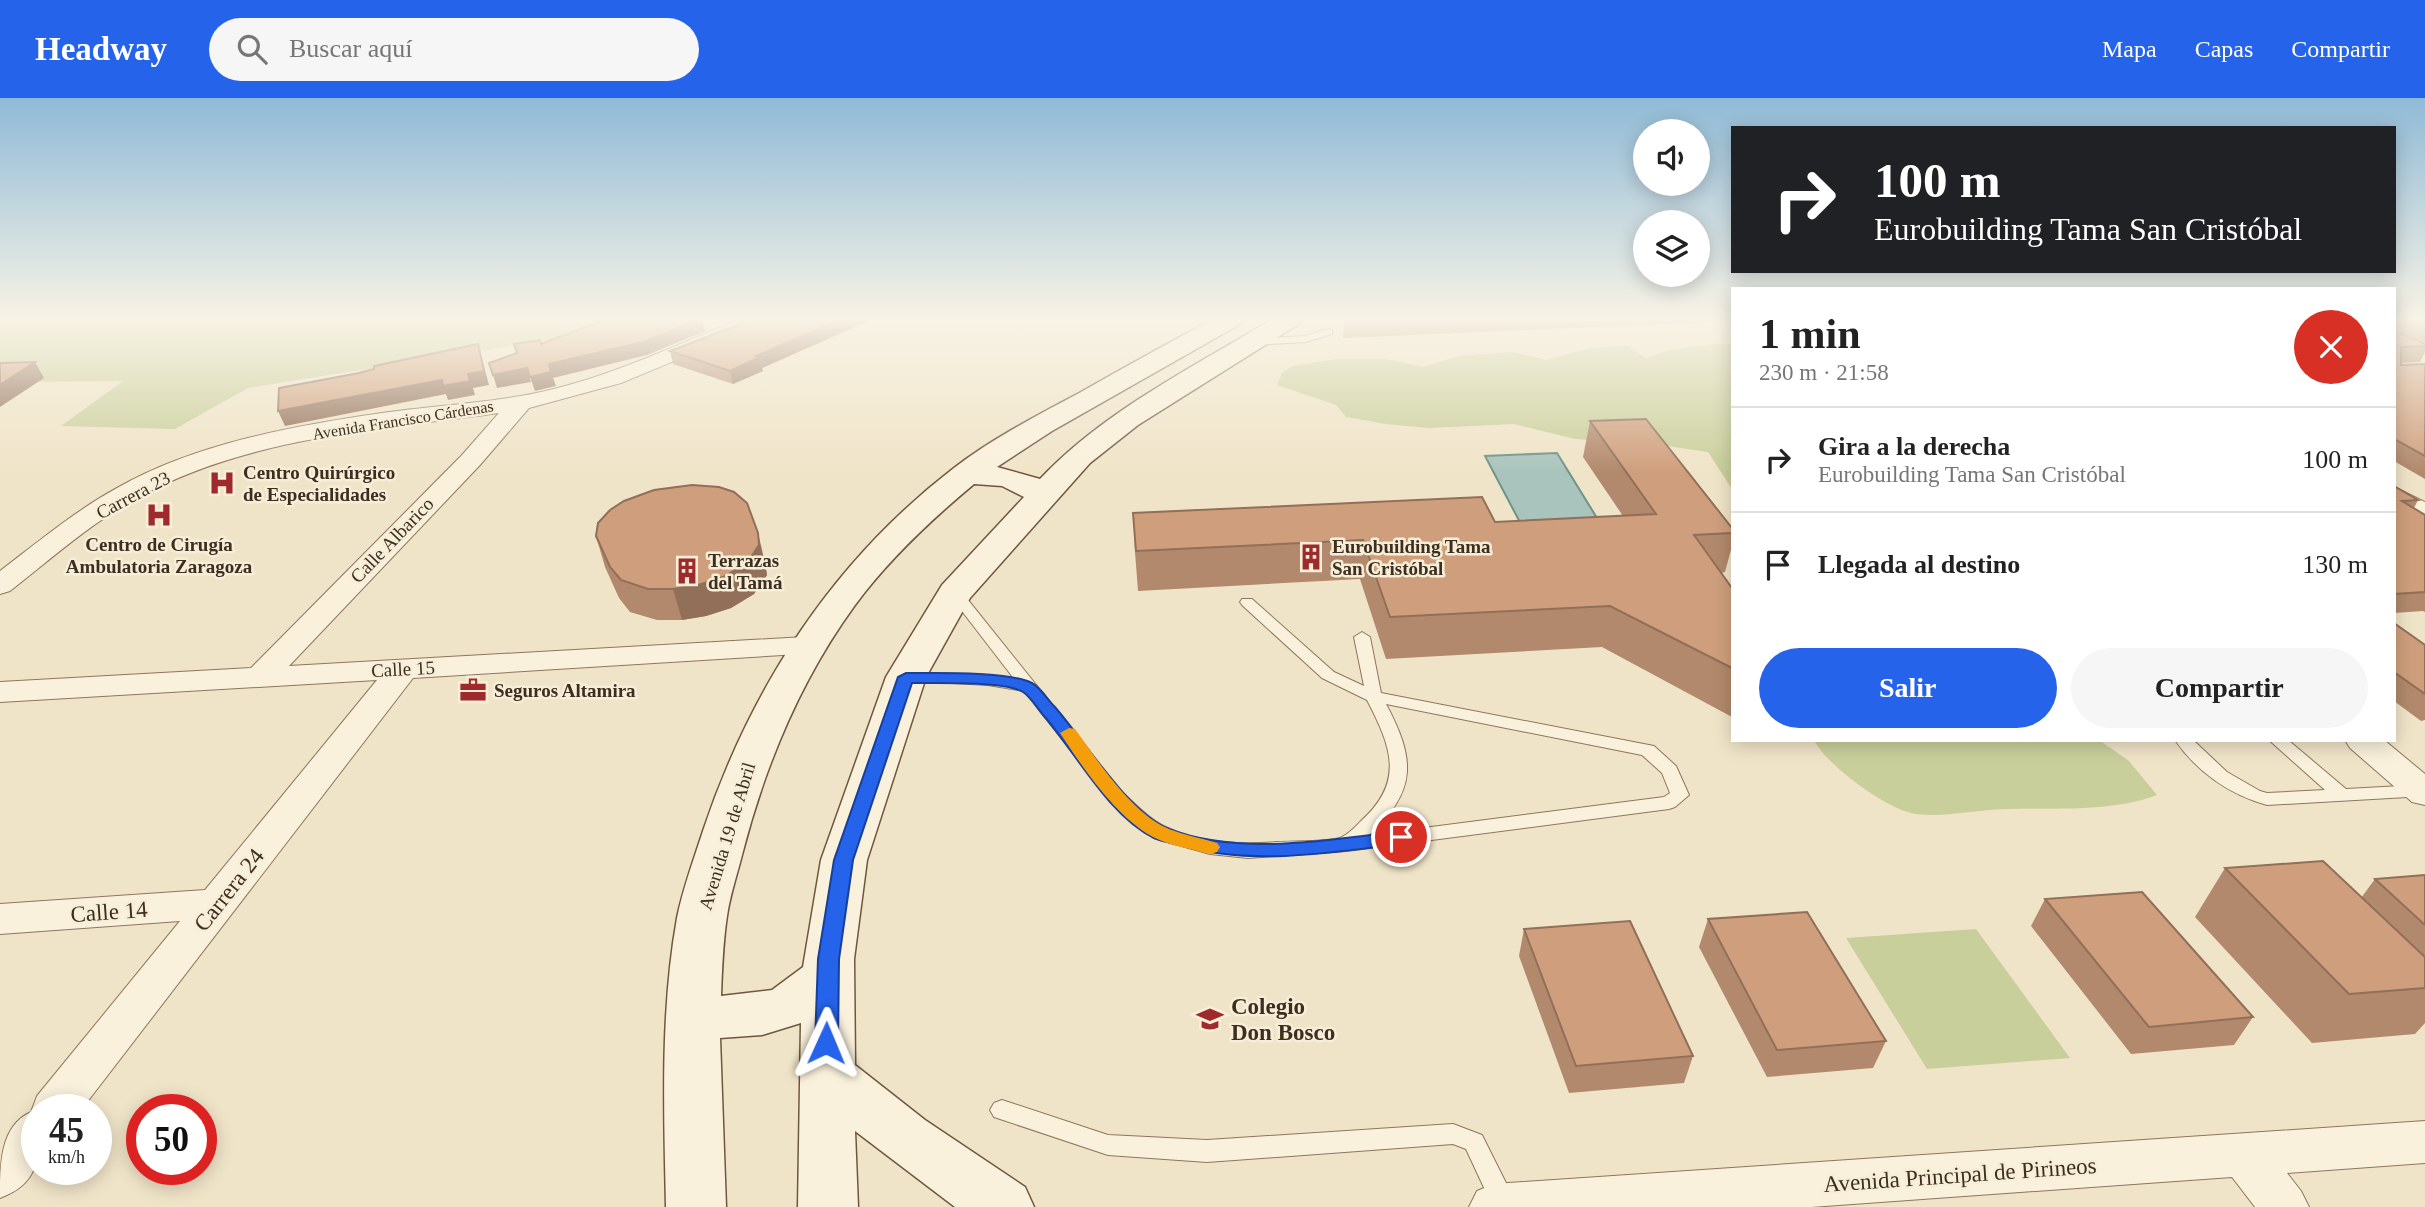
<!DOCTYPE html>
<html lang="es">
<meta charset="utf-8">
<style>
:root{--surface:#fff;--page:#f6f6f6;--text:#222;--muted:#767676;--line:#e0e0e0;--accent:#2563eb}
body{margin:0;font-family:"Times New Roman",serif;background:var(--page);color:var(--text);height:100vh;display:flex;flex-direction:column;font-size:26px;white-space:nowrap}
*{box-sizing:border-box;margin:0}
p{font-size:23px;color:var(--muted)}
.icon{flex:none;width:38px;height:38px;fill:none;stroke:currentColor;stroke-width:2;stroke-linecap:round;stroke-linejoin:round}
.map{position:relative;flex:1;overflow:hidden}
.sheet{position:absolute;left:1731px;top:189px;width:665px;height:455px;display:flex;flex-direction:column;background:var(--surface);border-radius:0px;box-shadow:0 4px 18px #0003}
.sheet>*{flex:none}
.top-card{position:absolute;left:1731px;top:28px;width:665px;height:147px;border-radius:0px;box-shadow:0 4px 18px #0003;background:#202124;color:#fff;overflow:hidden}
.buttons{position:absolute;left:1633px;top:21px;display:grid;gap:14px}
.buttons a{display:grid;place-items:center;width:77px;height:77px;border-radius:50%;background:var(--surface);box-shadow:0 4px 18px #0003;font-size:35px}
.speed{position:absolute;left:21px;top:996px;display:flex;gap:14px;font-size:35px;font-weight:700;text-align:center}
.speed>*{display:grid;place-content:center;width:91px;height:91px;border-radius:50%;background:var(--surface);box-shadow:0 4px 18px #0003;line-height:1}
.speed small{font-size:18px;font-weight:400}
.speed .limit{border:10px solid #d22;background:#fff;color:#111}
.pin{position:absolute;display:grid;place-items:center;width:60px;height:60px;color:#fff;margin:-30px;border:4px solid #fff;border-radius:50%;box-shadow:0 2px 7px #0007}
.me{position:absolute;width:77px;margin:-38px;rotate:1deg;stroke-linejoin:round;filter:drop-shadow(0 0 5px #0008)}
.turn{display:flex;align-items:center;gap:24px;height:147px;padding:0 28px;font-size:32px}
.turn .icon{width:91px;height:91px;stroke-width:2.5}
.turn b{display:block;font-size:49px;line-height:60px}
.round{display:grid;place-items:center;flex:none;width:74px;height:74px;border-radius:37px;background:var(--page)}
.summary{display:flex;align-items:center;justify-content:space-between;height:119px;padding:0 28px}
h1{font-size:42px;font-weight:700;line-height:52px}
.primary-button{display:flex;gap:14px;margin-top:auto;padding:14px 28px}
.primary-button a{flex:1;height:80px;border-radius:42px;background:var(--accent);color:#fff;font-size:28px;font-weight:700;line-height:80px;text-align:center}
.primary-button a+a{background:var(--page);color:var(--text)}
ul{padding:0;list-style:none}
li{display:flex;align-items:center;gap:21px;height:105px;padding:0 28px;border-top:2px solid var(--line)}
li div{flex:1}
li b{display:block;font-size:26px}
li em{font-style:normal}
header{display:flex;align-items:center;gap:42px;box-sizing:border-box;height:98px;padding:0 35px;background:var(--accent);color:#fff}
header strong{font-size:33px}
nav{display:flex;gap:38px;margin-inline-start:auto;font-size:24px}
.search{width:490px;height:63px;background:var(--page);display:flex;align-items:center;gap:18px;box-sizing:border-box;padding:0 24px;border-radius:38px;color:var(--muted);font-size:26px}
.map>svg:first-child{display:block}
.green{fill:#c9cf9b}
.water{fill:#a9c4bc;stroke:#6f938a;stroke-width:2}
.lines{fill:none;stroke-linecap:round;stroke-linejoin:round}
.service-casing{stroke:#8d765c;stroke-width:2}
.minor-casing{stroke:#8d765c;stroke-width:2}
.secondary-casing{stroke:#6f573f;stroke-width:3}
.service{fill:#faf1dc;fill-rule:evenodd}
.minor{fill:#faf1dc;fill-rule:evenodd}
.secondary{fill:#faf1dc;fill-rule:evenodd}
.wall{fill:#b2896c}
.shaded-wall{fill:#916f58}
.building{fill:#cf9f7d;stroke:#916f58;stroke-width:2}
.route{fill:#2563eb;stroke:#184099;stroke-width:2}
.slow{fill:#f59e0b}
.labels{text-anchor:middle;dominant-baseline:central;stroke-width:5;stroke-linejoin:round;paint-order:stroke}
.far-street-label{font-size:16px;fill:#3d2e20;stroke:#f7eed8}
.poi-label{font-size:19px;font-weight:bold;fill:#3d2e20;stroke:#f7eed8;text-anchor:start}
.street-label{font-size:19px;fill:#3d2e20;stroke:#f7eed8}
.near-street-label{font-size:23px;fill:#3d2e20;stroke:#f7eed8}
.near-poi-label{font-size:23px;font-weight:bold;fill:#3d2e20;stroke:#f7eed8;text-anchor:start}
</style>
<header>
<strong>Headway</strong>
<div class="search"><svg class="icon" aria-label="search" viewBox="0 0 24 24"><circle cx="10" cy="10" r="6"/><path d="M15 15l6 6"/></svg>Buscar aquí</div>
<nav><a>Mapa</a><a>Capas</a><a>Compartir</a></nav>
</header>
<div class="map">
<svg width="2425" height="1109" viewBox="0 0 2425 1109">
<rect width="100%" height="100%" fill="#f0e4c8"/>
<path class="green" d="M0,220H629L568,239L248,290L175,331L61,328L123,283L0,284Z
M1714,246H1732V391L1708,354L1654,346L1575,341L1514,326L1429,330L1386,326L1346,319L1336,307L1277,287L1282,275L1292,268L1337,261H1386L1423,269L1459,258L1513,254L1546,262L1590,250L1628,248L1646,260L1669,252Z
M1814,642H2099L2129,663L2157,697C2113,714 2055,710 2008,711C1978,711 1946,720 1916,716C1889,713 1826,667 1814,642Z
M1976,831L2070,960L1927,971L1846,840Z"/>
<path class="water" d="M1557,355L1613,446L1533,449L1485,358Z"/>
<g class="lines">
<g class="service-casing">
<path id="service" d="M1328,231L1332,232V236L1306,244L1252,247L1247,244L1252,241L1305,238Z
M955,491L960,492L1122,694C1136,707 1151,723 1168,730C1202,746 1242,747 1278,744C1291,743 1333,744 1342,739C1349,736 1357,727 1362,722C1405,683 1391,648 1367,602L1322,580L1242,507L1240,504L1242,501H1252L1334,574L1364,588L1354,539L1362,534L1370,539L1381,595L1654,648L1676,668L1689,697L1675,709L1669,711L1347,753L1248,760L1210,756L1154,740L1128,720L1110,702L1024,593L988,587L900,582L898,579L906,574L988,577L1015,582L948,495ZM1386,606L1642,657L1662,675L1670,695L1664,699L1369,737C1417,693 1416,662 1386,606Z
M2175,642H2193L2227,674L2260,693L2267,695L2325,692L2269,642H2288L2346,691L2420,687L2425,688V698L2267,707C2230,697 2197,674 2175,642Z
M1002,1002L1108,1037L1207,1042L1453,1026L1482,1037L1515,1103L1513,1109H1493L1466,1051L1453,1046L1207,1064L1108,1057L994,1019L990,1012L994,1005Z"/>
</g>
<g class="minor-casing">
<path id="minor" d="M744,220H771L768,224L621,285L529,310L480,367L289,568L805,539L816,541L821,548L816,555L413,580L81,1012H37C37,1052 46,1083 0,1100C0,1066 0,1028 31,1014L37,998L180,823L0,836V806L205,792L377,582L0,604V584L251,570L462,357L499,315C377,332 249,339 139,399C92,424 52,460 10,493L0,496V473C38,444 75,413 117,390C196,345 293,328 382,315C437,307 495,305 550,292C617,276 680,245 744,220Z
M2394,389L2425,404V424L2415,422L2394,408Z
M2345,642H2384L2425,676V707L2412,704L2350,650Z
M2425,1023V1065L2287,1075L2301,1093L2309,1109H2255L2232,1079L1811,1109H1469L1477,1093L1494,1086Z"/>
</g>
<g class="secondary-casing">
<path id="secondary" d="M1215,220H1246L1242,225L1052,333L997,369L1040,381C1105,312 1194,269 1274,220H1304L1300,225L1138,327L1090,365L970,500L926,579L867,762L854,861L855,967L925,1022L1025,1089L1034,1109H955L855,1033L858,1109H798L801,925L762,937L720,940L726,1109H666C664,1014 660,914 677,820C683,790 694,761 703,733C751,589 833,463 954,370C993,340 1038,317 1081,294C1125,269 1170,244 1215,220ZM974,386L1002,388L1024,399L942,487L886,579L821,762L803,869L772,892L721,898C722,871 723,844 727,818C730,797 737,777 742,757C765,667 801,581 855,507C889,461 931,422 974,386Z"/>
</g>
<use href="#service" class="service"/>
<use href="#minor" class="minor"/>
<use href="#secondary" class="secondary"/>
</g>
<path class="wall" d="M756,220H875L762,270L763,273L733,286L673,266L670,253Z
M1346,220H1732V223L1343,240L1344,221Z
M2394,220H2425V245L2401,236L2425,246V254L2420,264L2401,265V267L2425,266V381L2394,363Z
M1590,323L1732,430V448L1725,474L1721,475L1732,490V619L1602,549L1386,561L1360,481L1138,493L1135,454L1133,415L1495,424L1623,418L1583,359Z
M2394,388L2418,402L2414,410L2425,417V514L2423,513L2394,515Z
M596,438L765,465L767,477L754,496L731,510L706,518L682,522H657L630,514L619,500L605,469Z
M2394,525L2425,547V622L2421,623L2394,603Z
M2225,770L2361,800L2375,781L2425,777V925L2415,936L2312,945L2195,819Z
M2045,801L2253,919L2234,947L2131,956L2031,828Z
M1708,821L1886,943L1873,970L1767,979L1699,849Z
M1524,831L1693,958L1684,985L1569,995L1519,858Z"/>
<path class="shaded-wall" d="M702,220L705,233L647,257L553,280L556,288L535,293L530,279L549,266Z
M844,220H875L762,270L763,273L733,286L730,273L756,258Z
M478,246L489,287L473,290L475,297L448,302L446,296L285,328L278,313L468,276Z
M35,264L44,280L0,309V287Z
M527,270L531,284L497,290L493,277Z
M758,435L765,465L767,477L754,496L731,510L706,518L682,522L673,491Z"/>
<path class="building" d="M610,220H702L643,244L549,266L551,274L530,279L527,270L493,277L489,265L517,255L514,246L540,242L541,246Z
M756,220H844L756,258L760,259L730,273L670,253Z
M1346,220H1373L1344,221Z
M2394,220H2402L2401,236L2425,246V248L2401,249V267L2425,266V358L2394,341Z
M2407,220H2425V226Z
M478,246L484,273L468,276L470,283L443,288L442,282L278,313L279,290L359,275L374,271V268Z
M35,264L0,287V265Z
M1646,321L1732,430V435L1694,437L1732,490V570L1610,508L1390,519L1363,442L1136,453L1133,415L1482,399L1495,424L1656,416L1590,323Z
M692,387L719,389L734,394L747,405L758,435L759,447L747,465L723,479L698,487L673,491H648L621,482L610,469L596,438L598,425L610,412L624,403L654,392Z
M2394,388L2418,402L2402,403L2425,417V494L2394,496Z
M2394,525L2425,547V596L2394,574Z
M2323,763L2425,859V890L2349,896L2225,770Z
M2425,777V827L2375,781Z
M2142,794L2253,919L2149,929L2045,801Z
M1807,814L1886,943L1777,952L1708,821Z
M1630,823L1693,958L1576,968L1524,831Z"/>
<linearGradient id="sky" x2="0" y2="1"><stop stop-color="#8fbad6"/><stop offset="0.59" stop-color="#f8f3e6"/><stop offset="1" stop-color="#f8f3e6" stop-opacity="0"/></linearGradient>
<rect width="2425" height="375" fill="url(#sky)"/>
<path class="route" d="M906,575C936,575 1007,573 1032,585C1040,589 1048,602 1054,608C1085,643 1127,714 1169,731C1238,758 1329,742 1401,733L1407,735L1410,739L1407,744L1401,746C1328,755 1251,768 1179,747C1171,745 1161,743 1154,740C1108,717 1077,656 1044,618C1038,611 1031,599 1023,594C1006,583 936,585 912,585L853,762L839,861L838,945L834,952L826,954L818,952L815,945L818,861L834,762L898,579Z"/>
<path class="slow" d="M1069,630L1075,631C1098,663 1132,716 1169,731C1184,737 1201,740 1217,745L1220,749L1217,754L1210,756C1192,751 1170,748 1153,739C1116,719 1083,670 1060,635Z"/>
<defs>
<g id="hospital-bare" transform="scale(2.1)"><path d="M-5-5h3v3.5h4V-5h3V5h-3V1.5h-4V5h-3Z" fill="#9e2a2b" stroke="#f7eed8" stroke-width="2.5" paint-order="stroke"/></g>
<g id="building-bare" transform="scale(2.1)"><path d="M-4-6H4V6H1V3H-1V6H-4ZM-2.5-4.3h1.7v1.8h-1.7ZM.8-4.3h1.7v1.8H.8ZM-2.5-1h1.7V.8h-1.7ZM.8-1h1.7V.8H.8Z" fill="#9e2a2b" stroke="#f7eed8" stroke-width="2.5" paint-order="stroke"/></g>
<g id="office-bare" transform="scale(2.1)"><path d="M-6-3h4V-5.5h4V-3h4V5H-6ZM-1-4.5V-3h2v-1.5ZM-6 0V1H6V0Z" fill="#9e2a2b" stroke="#f7eed8" stroke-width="2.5" paint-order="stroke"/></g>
<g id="university-bare" transform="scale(2.1)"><path d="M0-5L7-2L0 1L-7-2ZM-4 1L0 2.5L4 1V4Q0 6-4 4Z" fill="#9e2a2b" stroke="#f7eed8" stroke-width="2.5" paint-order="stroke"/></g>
</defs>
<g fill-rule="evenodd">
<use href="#hospital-bare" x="222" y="385"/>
<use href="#hospital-bare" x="159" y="417"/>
<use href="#building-bare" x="1311" y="459"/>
<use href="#building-bare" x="687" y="473"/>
<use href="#office-bare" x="473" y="592"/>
<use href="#university-bare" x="1210" y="921"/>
</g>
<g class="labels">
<g class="far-street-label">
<text transform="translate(403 322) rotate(-9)">Avenida Francisco Cárdenas</text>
</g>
<g class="poi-label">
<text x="243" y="374">Centro Quirúrgico<tspan x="243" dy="22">de Especialidades</tspan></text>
<text x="159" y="446" text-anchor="middle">Centro de Cirugía<tspan x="159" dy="22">Ambulatoria Zaragoza</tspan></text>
<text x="1332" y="448">Eurobuilding Tama<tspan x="1332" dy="22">San Cristóbal</tspan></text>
<text x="708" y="462">Terrazas<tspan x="708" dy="22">del Tamá</tspan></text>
<text x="494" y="592">Seguros Altamira</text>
</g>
<g class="street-label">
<text transform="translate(133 397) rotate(-28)">Carrera 23</text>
<text transform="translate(392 442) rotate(-46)">Calle Albarico</text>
<text transform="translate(403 571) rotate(-3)">Calle 15</text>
<text transform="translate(727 738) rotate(-73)">Avenida 19 de Abril</text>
</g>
<g class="near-street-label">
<text transform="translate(229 792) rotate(-52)">Carrera 24</text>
<text transform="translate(109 814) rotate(-4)">Calle 14</text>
<text transform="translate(1960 1077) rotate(-4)">Avenida Principal de Pirineos</text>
</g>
<g class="near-poi-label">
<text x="1231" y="908">Colegio<tspan x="1231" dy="26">Don Bosco</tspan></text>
</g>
</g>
</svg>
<div class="buttons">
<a><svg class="icon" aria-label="sound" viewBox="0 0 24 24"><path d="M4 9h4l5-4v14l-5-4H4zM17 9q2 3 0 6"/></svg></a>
<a><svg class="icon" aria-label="layers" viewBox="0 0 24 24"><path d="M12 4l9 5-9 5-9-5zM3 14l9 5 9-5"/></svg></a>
</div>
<div class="speed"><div>45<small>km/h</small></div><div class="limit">50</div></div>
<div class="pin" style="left:1401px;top:739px;background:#d93025"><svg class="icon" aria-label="arrive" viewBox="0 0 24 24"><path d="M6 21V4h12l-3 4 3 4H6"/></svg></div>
<svg class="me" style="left:826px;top:945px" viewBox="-20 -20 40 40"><path d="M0-17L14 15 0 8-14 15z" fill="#2563eb" stroke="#fff" stroke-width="4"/></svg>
<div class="top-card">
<div class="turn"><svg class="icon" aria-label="right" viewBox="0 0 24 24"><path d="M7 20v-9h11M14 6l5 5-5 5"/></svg><div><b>100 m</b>Eurobuilding Tama San Cristóbal</div></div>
</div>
<section class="sheet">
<div class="summary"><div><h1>1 min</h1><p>230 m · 21:58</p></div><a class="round" style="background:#d93025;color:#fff"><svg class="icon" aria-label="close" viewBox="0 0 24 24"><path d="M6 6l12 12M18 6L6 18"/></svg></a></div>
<ul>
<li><svg class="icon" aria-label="right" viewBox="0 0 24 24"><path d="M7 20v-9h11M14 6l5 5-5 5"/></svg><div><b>Gira a la derecha</b><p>Eurobuilding Tama San Cristóbal</p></div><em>100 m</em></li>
<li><svg class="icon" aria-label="arrive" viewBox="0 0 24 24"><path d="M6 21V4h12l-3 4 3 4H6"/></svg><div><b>Llegada al destino</b></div><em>130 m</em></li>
</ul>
<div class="primary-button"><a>Salir</a><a>Compartir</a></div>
</section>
</div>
